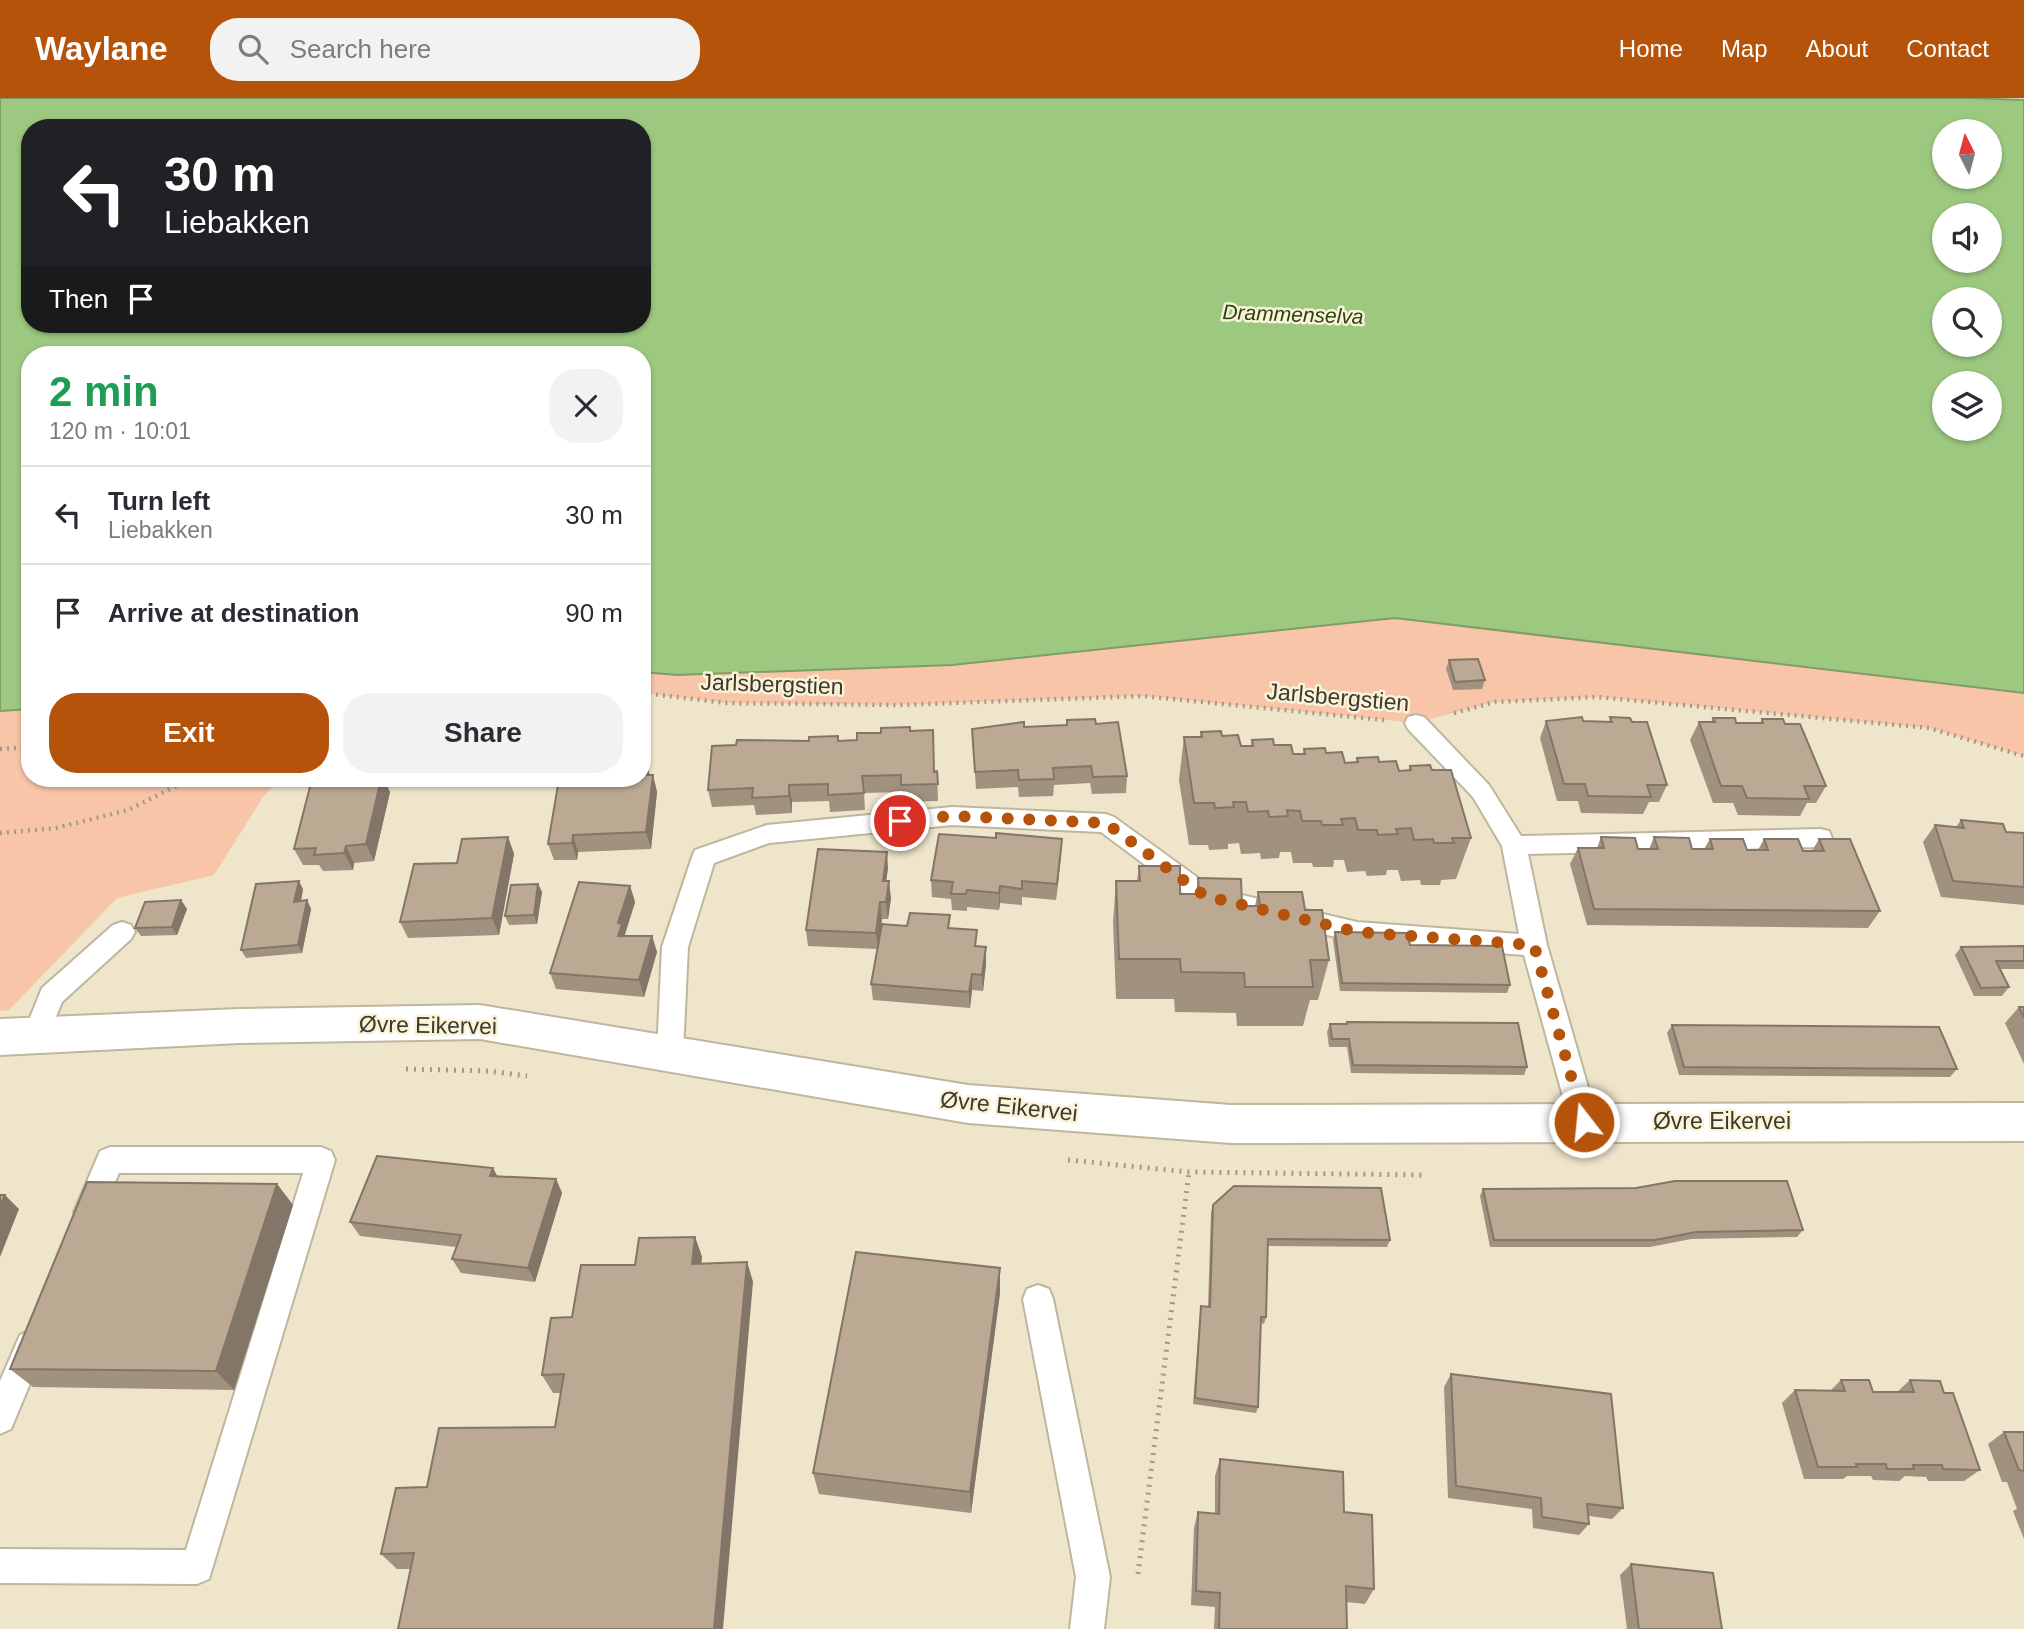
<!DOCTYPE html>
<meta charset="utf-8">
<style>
:root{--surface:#fff;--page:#f2f2f3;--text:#2b2b33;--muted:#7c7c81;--line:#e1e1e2;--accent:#b45309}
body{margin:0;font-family:Arial,sans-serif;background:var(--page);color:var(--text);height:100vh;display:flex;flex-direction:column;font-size:26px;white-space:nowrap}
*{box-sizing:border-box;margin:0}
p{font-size:23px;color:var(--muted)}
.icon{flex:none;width:38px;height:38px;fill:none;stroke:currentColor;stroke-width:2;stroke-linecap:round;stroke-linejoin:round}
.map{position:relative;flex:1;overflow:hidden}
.side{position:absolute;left:21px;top:248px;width:630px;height:441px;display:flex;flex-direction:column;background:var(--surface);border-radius:28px;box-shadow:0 2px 5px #0004}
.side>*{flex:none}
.top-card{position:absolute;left:21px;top:21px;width:630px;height:214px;border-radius:28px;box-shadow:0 2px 5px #0004;background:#202124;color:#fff;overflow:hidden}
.needle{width:46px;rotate:354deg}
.tools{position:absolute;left:1932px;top:21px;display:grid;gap:14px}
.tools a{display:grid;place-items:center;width:70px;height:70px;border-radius:50%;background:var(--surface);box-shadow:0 2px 5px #0004;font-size:35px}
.pin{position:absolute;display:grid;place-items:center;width:60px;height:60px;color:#fff;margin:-30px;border:4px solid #fff;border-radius:50%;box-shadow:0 2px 7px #0007}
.me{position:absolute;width:77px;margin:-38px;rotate:344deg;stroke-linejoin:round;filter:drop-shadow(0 0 5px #0008)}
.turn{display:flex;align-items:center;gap:24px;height:147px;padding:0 28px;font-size:32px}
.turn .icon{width:91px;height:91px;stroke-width:2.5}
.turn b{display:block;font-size:49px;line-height:60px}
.then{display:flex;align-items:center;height:66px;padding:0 28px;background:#0003;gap:14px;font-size:26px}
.round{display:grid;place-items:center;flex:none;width:74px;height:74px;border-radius:28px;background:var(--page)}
.summary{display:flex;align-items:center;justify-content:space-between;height:119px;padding:0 28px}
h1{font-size:42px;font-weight:700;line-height:52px;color:#1e9e55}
.primary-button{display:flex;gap:14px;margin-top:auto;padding:14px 28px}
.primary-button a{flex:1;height:80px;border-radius:28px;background:var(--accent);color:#fff;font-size:28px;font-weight:700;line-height:80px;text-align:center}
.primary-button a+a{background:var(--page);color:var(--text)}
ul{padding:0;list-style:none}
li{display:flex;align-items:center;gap:21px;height:98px;padding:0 28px;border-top:2px solid var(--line)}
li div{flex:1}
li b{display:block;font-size:26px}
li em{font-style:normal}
header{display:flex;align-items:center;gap:42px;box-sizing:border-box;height:98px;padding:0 35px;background:var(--accent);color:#fff}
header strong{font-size:33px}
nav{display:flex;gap:38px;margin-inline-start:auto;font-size:24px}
.search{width:490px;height:63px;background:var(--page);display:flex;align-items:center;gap:18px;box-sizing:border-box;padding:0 24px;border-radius:28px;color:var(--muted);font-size:26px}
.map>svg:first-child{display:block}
.green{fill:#f8c5a8}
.water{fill:#9dc87f;stroke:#809d67;stroke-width:2;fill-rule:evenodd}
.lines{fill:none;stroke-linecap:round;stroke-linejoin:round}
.lane-casing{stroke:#beb69d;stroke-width:4}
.secondary-casing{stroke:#beb69d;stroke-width:4}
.path-far1{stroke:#a29b88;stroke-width:4.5;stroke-dasharray:2 5;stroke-linecap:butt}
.path{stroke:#a29b88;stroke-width:5;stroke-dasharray:2 6;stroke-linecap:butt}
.lane{fill:#fff;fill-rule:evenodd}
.secondary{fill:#fff;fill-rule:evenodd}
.wall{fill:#a1917f}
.shaded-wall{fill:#837668}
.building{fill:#bba994;stroke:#837668;stroke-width:2}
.route{stroke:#b45309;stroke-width:12;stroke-dasharray:0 21.6}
.labels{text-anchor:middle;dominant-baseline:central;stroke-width:5;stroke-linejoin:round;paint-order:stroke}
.far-water-label{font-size:21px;font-style:italic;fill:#284310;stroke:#fbf3d8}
.street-label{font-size:23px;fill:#3c392e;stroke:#fbf3d8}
</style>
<header>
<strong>Waylane</strong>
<div class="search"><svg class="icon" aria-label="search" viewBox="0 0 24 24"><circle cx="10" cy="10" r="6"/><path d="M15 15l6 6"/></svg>Search here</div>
<nav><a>Home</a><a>Map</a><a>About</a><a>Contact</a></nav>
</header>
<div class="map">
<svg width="2024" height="1531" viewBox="0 0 2024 1531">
<rect width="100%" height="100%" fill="#eee5cb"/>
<path class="green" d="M1395,520L2024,595V658L1929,630L1597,599L1495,604L1416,625L1142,598L899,607L727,605L642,595V574L677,577L952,567Z
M30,611V681H279L263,699L214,777L117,800L9,912L0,913V613Z"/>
<path class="water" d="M0,0H1969L2024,2V595L1395,520L952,567L677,577L642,574V257H30V611L0,613ZM30,30H642V226H30ZM1944,33H1990V79H1944ZM1944,117H1990V163H1944ZM1944,201H1990V247H1944ZM1944,285H1990V331H1944Z"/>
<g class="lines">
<g class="lane-casing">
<path id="lane" d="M1416,617L1424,619L1489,687L1521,738L1820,731L1829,733L1832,740L1829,747L1820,749L1528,756L1547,847L1598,1024L1594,1033L1584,1036L1574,1033L1570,1024L1524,857L1357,844L1205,808L1196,805L1101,734L952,727L769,745L714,765L688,849L683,954L679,962L670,965L661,962L657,954L662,849L692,759L695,752L767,727L952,709L1106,716L1114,719L1212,790L1357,824L1519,836L1502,748L1473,699L1408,631L1405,625L1408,619Z
M122,824L131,827L135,834L131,841L62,904L45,945L36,948L27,945L23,937L42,890L113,827Z
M110,1049H321L331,1053L335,1062L209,1481L197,1486L0,1485V1451L186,1452L303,1075H119L98,1123L88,1127L78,1123L74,1114L100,1053Z
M1038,1187L1049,1191L1053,1201L1110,1479L1104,1531H1070L1076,1479L1023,1201L1027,1191Z
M31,1232L42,1237L46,1247L11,1331L0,1336V1283L20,1237Z"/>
</g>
<g class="secondary-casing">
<path id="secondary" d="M480,907L968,987L1231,1007L2024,1005V1043L1231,1045L968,1025L480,941L239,945L0,957V921L239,911Z"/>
</g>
<path class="path-far1" d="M642,595L727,605L899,607L1142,598L1384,622
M1454,615L1495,604L1597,599L1929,630L2024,658
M0,651L30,649
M0,735L56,730L128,712L190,681"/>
<path class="path" d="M406,971L489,973L527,978
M1068,1062L1189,1074L1423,1077
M1138,1476L1189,1074"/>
<use href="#lane" class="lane"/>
<use href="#secondary" class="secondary"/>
</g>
<path class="wall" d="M1449,562L1485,582L1482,591L1453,592L1446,571Z
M1610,619L1632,624L1667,687L1659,704H1649L1643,716L1581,715L1578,703H1557L1540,640L1546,623L1609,624Z
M1713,620L1736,625H1760L1762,621L1785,626L1826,688L1816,705H1807L1800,718L1738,717L1733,705H1713L1690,642L1699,624H1711Z
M1096,626L1127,678L1126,695L1092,696L1090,685L1054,687L1053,698L1019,699L1018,689L976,691L972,631Z
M911,633L935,674L937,673L938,703L903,704L902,694L864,695L865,712L830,714L829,703L792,704V715L756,717L754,707L712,709L708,692L809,643L838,638L839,643L857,642Z
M1201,634L1222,638L1241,648H1251L1252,642L1274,647L1293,656H1303L1304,651L1326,655L1345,665L1356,664L1357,660L1379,664L1399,673H1408L1410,668L1432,672L1471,740L1456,781L1441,782L1440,787H1421L1420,782L1401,783L1398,772H1387L1386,777L1367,778L1365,773L1347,774L1344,762H1334L1333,769H1313L1312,765H1293L1291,754H1280L1279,760L1261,761L1260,755L1241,756L1239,745L1228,746V751L1209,752L1208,747H1189L1179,682L1184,639H1200Z
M647,666L649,677H653L657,694L651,751L578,754L577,762H554L548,746L642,681Z
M390,694L374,763L354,765L353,772L323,773L319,767H303L294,751Z
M1961,722L2006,734L2024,735V807L1941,799L1923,744L1935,727L1956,729Z
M508,739L514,756L499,837L408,840L400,824L457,765Z
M1601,739L1638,751H1649L1654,739L1692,751H1704L1710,741L1747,752H1758L1764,741L1803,753H1812L1819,741L1880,813L1868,830L1587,827L1570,766L1578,750H1597Z
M1061,757L1056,802L1022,799V807L1000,805L999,812L967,809V813L952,812L951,801L932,799L931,782Z
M1139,768L1180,796H1196L1198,780L1242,808H1255L1258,794L1305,812L1329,862L1318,902H1310L1303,928H1237L1236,915L1175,914L1174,901H1116L1113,824L1116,783H1137Z
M888,770L886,783L891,800L888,821H882L879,842L950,830L978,849L986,866L983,893L972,892L970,910L873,902L871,886L877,851L808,848L806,832Z
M538,786L542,794L537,826L509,827L505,818Z
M630,788L635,804L625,836V838H652L657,854L644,899L556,891L550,875Z
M303,791L301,803L307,802L311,811L302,855L246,860L241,852Z
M181,802L187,811L177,837L141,838L135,830Z
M1335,834L1410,847L1510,887L1507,895L1340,893L1333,842Z
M2024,848V871H2000L2009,889L2002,898H1974L1955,857L1961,849Z
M2019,909H2024V966L2005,925Z
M1347,924L1527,969L1524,977L1351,975L1347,949H1329L1327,934L1330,926H1346Z
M1672,927L1957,971L1950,979L1679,977L1667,935Z
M493,1070L497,1079L556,1081L562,1095L535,1184L461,1175L452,1161L456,1149L360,1138L350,1124Z
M277,1086L293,1107L234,1292L33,1289L10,1271Z
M1483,1091L1803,1132L1797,1139L1691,1141L1650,1149H1490L1480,1098Z
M1213,1107L1390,1142L1387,1149L1268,1148L1266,1219L1264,1226L1261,1225L1258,1309L1256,1315L1193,1306L1200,1215L1201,1208L1208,1209L1211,1115Z
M695,1139L702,1159L701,1166L747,1164L753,1184L410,1471H397L381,1456L427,1389L555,1329L561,1295H553L542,1277L572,1219L635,1167Z
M1000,1195L971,1415L819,1396L813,1375Z
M1451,1276L1623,1410L1612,1421L1589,1418V1426L1579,1437L1533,1430L1532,1411L1448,1400L1444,1289Z
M1841,1282L1873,1294H1897L1910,1282L1944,1295L1980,1372L1964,1383H1928L1926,1379L1905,1378L1899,1383L1873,1382L1871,1378H1847L1843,1381H1804L1782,1305L1795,1292L1830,1293Z
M2004,1334H2024V1441L2013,1413L2017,1411L2007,1384H2002L1988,1346Z
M1220,1361L1344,1414L1374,1491L1365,1506L1346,1504L1347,1531H1214L1215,1509L1191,1507L1194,1430L1198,1414L1215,1416V1378Z
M1631,1466L1722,1531H1627L1620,1477Z"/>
<path class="shaded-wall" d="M647,666L651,683L645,677Z
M653,677L657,694L651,751L646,734Z
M381,681H384L390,694L374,763L366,746Z
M789,687L792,704V715L789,698Z
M573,737L578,754L577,762L572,745Z
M508,739L514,756L499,837L492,820Z
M1062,741L1061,757L1056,802L1057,786Z
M346,748L354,765L353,772L344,755Z
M887,754L888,770L884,799L883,783Z
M299,783L303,791L299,813L294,804Z
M889,783L891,800L888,821L886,804Z
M538,786L542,794L537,826L534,817Z
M630,788L635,804L625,836L627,842L618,838V825Z
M1000,788V805L999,812V795Z
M181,802L187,811L177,837L172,829Z
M307,802L311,811L302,855L298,847Z
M880,804L882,821L878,851L876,835Z
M652,838L657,854L644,899L639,882Z
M986,849V866L983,893L982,877Z
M972,876V892L970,910L969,894Z
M493,1070L501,1085L490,1078Z
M556,1081L562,1095L535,1184L528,1170Z
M277,1086L293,1107L234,1292L216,1273Z
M5,1097L19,1111L0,1159V1108Z
M695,1139L702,1159L699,1186L692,1166Z
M747,1164L753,1184L723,1531H714Z
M1000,1170V1195L971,1415L970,1394Z"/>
<path class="building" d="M1478,561L1485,582L1455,584L1449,562Z
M1582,619L1583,623L1612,624L1610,619L1630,620L1632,624H1647L1667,687H1647L1651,699L1588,698L1585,686H1564L1546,623Z
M1713,620H1735L1736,625H1763L1762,621H1783L1785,626H1800L1826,688H1804L1809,701L1747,700L1742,688H1721L1699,624H1715Z
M1095,621L1096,626L1118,624L1127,678L1093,679L1091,668L1053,670L1054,681L1019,682L1018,672L975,674L972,631L1024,624V629L1067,627V622Z
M910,629V633L933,632L934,674L937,673L938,686L901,687V677L862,678L864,695L828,697V686L789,687V698L752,700L753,690L708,692L712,648L736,647L737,642L809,643V639L838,638V643L857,642V635H881V630Z
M1221,633L1222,638L1238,637L1241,648H1253L1252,642L1273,641L1274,647H1291L1293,656H1305L1304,651L1325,650L1326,655L1342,654L1345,665L1358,664L1357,660L1378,659L1379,664L1396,663L1399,673L1411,672L1410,668L1430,667L1432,672H1451L1471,740H1452L1454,745H1434L1433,741L1414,742L1411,730L1396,731L1398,736L1378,737L1377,732H1358L1355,720L1341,721L1343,727H1322L1321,723H1302L1300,713L1287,712L1288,718L1269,719L1268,713L1248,714L1246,704H1233L1234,709L1215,710L1214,705H1194L1184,639H1202L1201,634Z
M642,666H647L645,677H653L646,734L573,737L572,745L548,746L559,681H642Z
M312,681H381L366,746L346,748L344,755L314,757L316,750L294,751Z
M1961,722L2003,726L2006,734L2024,735V789L1953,783L1935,727L1964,730Z
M996,735L1062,741L1057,786L1022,783V791L1000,788L999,795L967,792L966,796H951L953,784L931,782L939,736L996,740Z
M508,739L492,820L400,824L414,766L457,765L462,741Z
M1601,739L1635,740L1638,751H1658L1654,739L1689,740L1692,751H1713L1710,741H1743L1747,752H1768L1764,741H1798L1803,753H1824L1819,741H1850L1880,813L1594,811L1578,750H1604Z
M818,751L887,754L883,783H889L886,804H880L876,835L806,832Z
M1139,768H1180V796H1199L1198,780L1241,781L1242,808H1260L1258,794H1302L1305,812H1322L1329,862H1310L1313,889H1245L1244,875L1181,874L1180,861H1119L1116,783H1140Z
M299,783L294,804L307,802L298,847L241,852L256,786Z
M579,784L630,788L618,825L622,826L618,838H652L639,882L550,875Z
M538,786L534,817L505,818L511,787Z
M181,802L172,829L135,830L145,804Z
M910,815L950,817L948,830L977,832L975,848L986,849L982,877L972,876L969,894L871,886L882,826L907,828Z
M1335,834L1407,835L1410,847L1502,848L1510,887L1342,885Z
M2024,848V863H1996L2009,889L1981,890L1961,849Z
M2019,909H2024V920Z
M1347,924L1518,925L1527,969L1353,967L1349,941H1332L1330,926H1347Z
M1672,927L1939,929L1957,971L1684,969Z
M377,1058L493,1070L490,1078L556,1081L528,1170L452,1161L461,1137L350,1124Z
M1675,1083H1787L1803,1132L1696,1134L1655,1142H1494L1483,1091L1636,1090Z
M87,1084L277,1086L216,1273L10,1271Z
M1234,1088L1381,1090L1390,1142L1268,1141L1266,1219H1261L1258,1309L1195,1300L1201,1208L1210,1209L1213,1107Z
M0,1097H5L0,1108Z
M695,1139L692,1166L747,1164L714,1531H398L414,1455L381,1456L396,1390L427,1389L439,1330L555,1329L564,1276L542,1277L551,1220L572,1219L581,1167H635L639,1140Z
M856,1154L1000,1170L970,1394L813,1375Z
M1451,1276L1611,1296L1623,1410L1587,1406L1589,1426L1542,1419L1541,1400L1456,1388Z
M1841,1282H1869L1873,1294H1914L1910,1282L1940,1283L1944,1295H1953L1980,1372L1943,1371L1942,1367H1913L1914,1371H1887L1886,1366H1856L1857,1369H1818L1795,1292L1845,1293Z
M2004,1334H2024V1373L2019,1372Z
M1220,1361L1343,1374L1344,1414L1372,1417L1374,1491L1346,1488L1347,1531H1219L1220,1495L1196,1493L1198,1414L1219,1416Z
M1631,1466L1713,1475L1722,1531H1639Z"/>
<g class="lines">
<path class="route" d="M900,723L952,718L1106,725L1205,798L1357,834L1534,847L1584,1024"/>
</g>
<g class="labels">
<g class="far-water-label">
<text transform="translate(1293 216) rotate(2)">Drammenselva</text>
</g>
<g class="street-label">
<text transform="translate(772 586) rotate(2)">Jarlsbergstien</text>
<text transform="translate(1338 599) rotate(5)">Jarlsbergstien</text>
<text transform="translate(428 927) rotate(1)">Øvre Eikervei</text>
<text transform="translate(1009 1008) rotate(6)">Øvre Eikervei</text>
<text x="1722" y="1023">Øvre Eikervei</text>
</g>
</g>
</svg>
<div class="tools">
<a><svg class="needle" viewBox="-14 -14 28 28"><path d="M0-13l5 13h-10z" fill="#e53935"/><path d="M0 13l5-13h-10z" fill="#7c7c81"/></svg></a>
<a><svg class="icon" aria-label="sound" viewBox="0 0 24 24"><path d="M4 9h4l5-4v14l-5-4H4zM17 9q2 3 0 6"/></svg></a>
<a><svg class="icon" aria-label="search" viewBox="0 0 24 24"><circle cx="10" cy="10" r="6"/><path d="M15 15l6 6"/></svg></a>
<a><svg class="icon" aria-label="layers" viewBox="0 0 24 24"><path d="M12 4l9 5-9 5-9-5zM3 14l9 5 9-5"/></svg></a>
</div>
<div class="pin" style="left:900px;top:723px;background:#d93025"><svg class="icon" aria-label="arrive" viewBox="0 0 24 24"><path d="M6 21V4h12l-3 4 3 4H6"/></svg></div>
<svg class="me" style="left:1584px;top:1024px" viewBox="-20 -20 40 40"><circle r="17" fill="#b45309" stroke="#fff" stroke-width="3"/><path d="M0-11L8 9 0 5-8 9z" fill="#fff"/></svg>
<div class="top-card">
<div class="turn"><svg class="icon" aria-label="left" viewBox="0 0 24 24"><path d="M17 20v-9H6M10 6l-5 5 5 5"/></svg><div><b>30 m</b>Liebakken</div></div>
<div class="then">Then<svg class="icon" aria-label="arrive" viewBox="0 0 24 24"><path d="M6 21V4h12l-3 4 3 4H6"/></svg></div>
</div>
<section class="side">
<div class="summary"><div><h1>2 min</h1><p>120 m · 10:01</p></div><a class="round"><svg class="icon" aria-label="close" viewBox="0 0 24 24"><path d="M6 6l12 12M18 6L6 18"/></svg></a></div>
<ul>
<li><svg class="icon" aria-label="left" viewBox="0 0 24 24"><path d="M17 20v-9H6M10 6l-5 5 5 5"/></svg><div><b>Turn left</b><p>Liebakken</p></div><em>30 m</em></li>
<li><svg class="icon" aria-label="arrive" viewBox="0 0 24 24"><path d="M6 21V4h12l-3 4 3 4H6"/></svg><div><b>Arrive at destination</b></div><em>90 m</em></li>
</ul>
<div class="primary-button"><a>Exit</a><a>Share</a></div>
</section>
</div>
